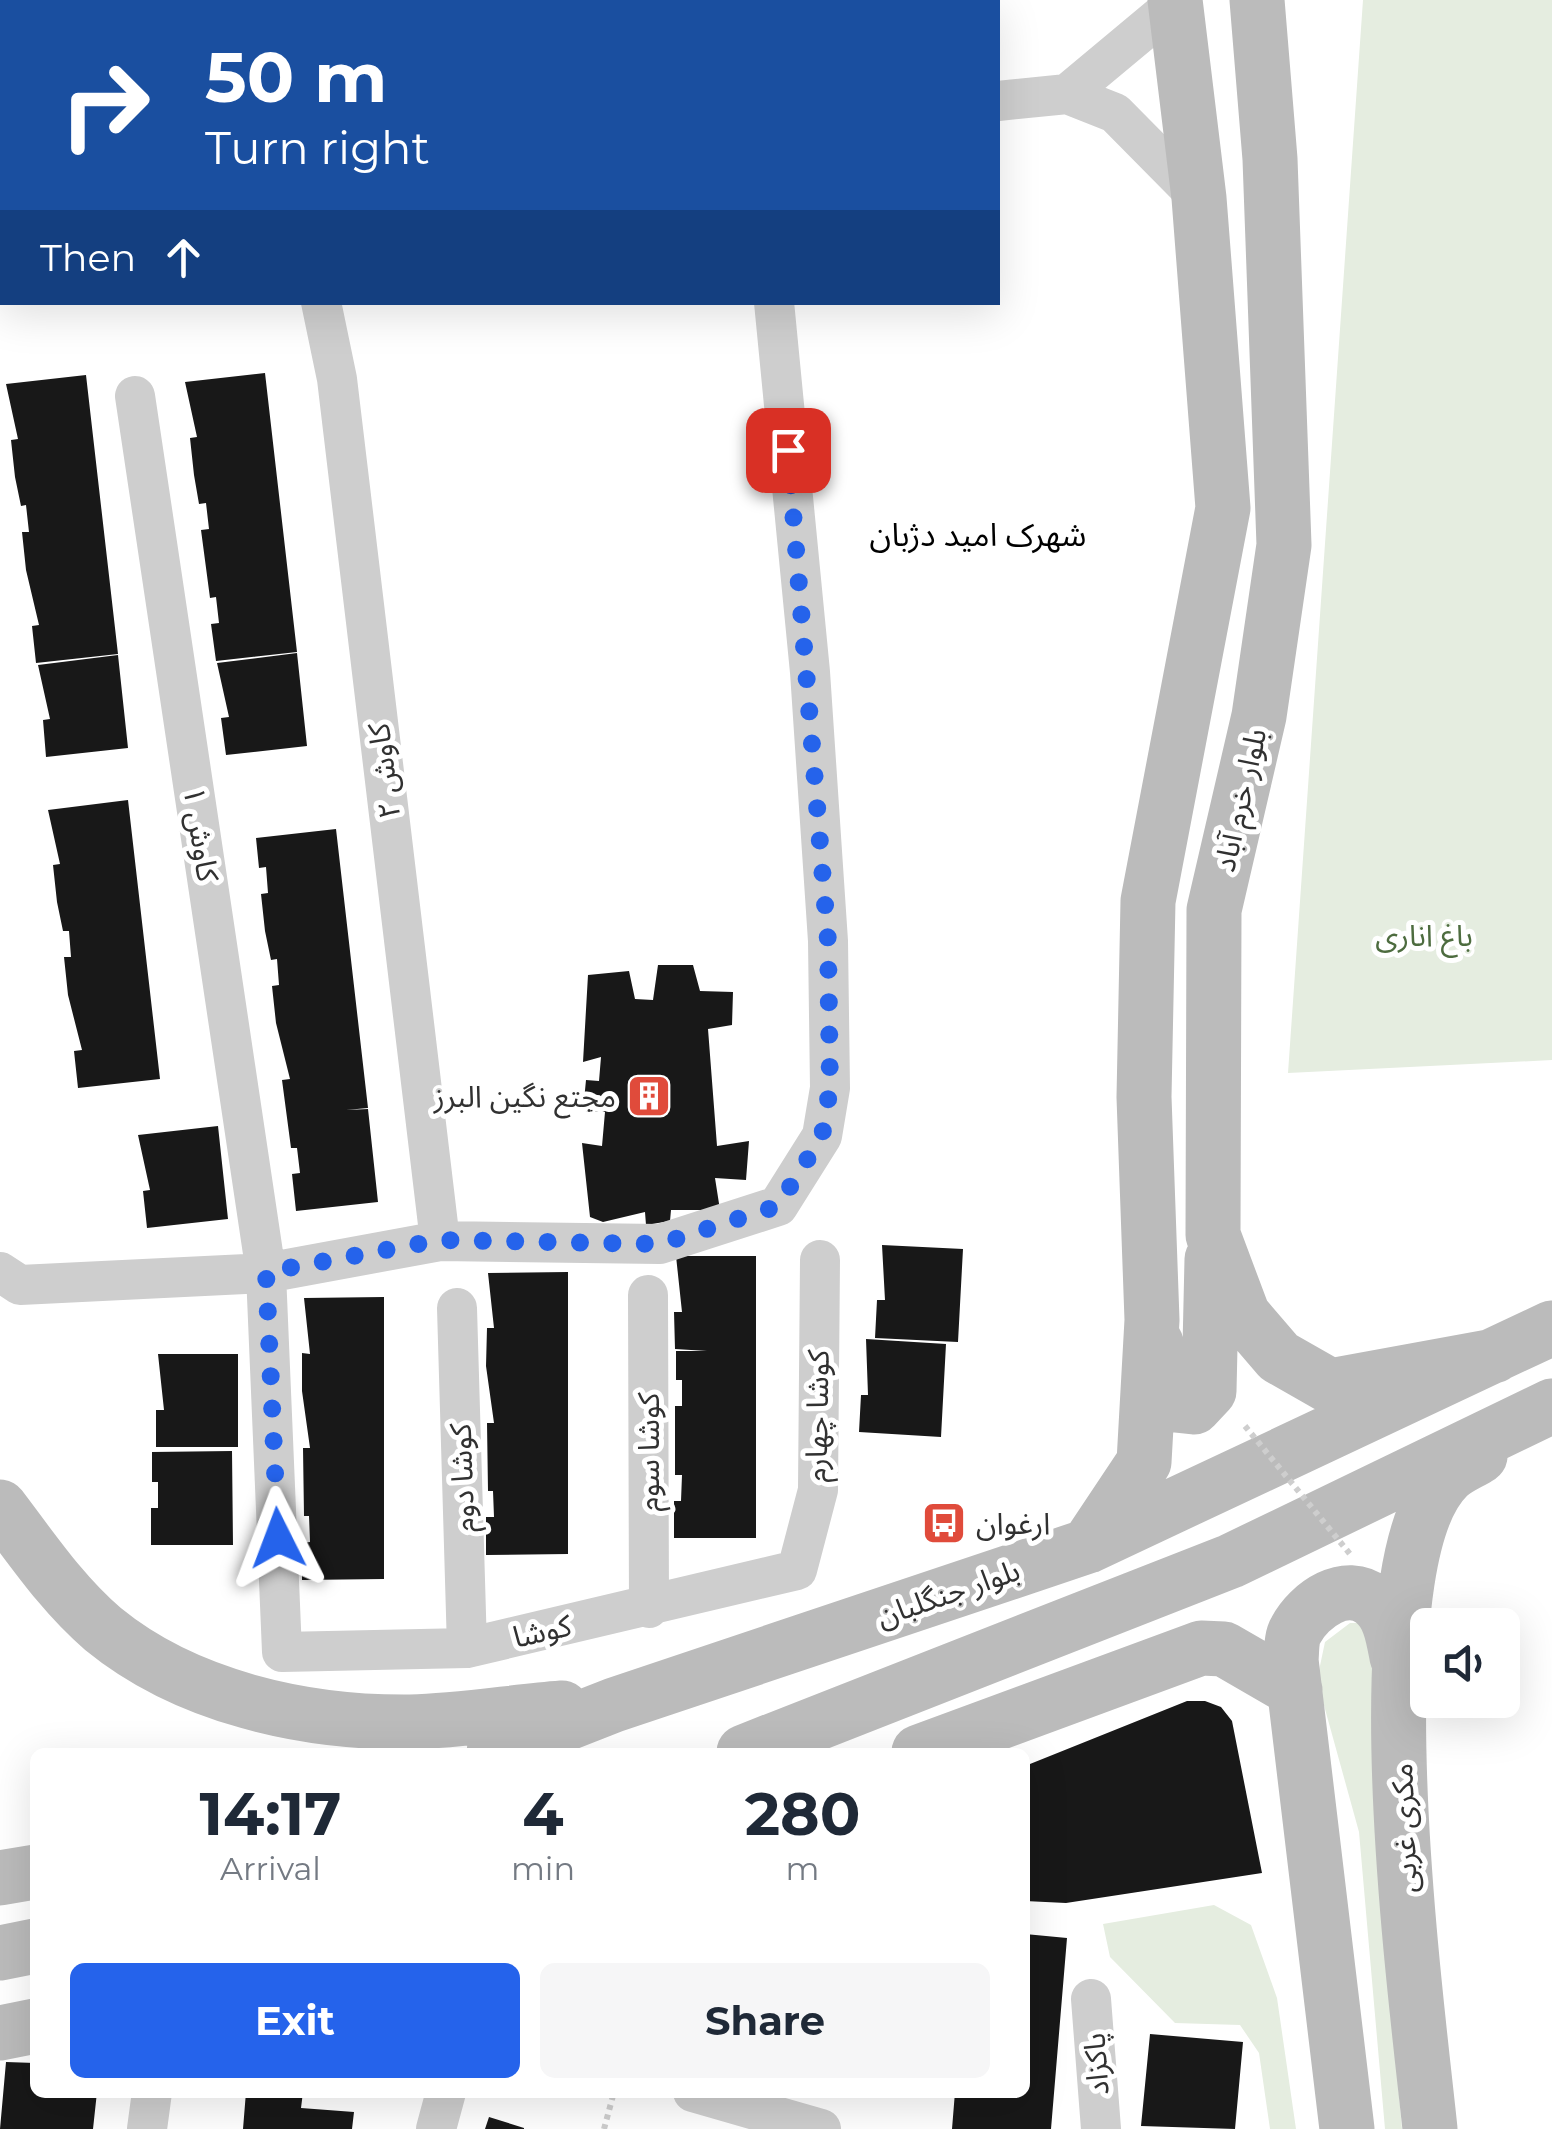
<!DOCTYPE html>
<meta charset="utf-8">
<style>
:root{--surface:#fff;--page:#f6f6f7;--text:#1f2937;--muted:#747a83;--accent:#2563eb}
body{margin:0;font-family:Montserrat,"Noto Sans Arabic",sans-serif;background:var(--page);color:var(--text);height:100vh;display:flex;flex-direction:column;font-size:38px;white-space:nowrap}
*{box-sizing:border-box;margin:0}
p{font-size:32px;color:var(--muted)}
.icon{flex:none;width:55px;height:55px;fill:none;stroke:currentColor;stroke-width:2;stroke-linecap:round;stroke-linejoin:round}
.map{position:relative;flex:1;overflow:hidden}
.sheet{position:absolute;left:30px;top:1748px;width:1000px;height:350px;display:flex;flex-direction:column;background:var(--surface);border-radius:15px;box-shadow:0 10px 40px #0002}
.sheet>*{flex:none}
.hud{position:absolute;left:0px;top:0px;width:1000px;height:305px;box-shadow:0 10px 40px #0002;background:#1a4fa0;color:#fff;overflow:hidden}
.tools{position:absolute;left:1410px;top:1608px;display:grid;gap:20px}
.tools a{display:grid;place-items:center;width:110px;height:110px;border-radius:15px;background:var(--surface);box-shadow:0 10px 40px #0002;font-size:50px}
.pin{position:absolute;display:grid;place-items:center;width:85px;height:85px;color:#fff;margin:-42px;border-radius:20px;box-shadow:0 5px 15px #0006}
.me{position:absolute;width:110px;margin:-55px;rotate:357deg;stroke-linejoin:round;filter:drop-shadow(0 0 8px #0008)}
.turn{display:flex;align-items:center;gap:35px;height:210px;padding:0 40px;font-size:45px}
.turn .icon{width:130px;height:130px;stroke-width:2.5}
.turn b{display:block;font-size:70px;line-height:85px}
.then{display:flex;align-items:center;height:95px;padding:0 40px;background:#0003;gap:20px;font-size:38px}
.eta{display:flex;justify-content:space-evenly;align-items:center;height:170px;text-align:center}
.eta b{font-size:60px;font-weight:700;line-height:70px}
.action{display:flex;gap:20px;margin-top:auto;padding:20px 40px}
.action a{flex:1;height:115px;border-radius:15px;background:var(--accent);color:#fff;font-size:40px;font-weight:700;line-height:115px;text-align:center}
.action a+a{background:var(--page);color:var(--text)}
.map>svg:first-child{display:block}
.green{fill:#e5ede0}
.building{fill:#181818}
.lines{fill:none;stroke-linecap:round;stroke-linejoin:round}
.path{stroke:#cecece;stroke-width:6;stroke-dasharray:5 5;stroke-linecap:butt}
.street{stroke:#cecece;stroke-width:40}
.secondary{stroke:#bbb;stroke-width:55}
.path-bridge{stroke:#cecece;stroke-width:6;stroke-dasharray:5 5;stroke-linecap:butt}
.route{stroke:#2563eb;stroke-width:18;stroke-dasharray:0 32.4}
.labels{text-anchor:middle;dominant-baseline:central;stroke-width:10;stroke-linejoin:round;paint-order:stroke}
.street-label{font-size:30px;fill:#313131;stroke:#fff}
.park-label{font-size:30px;fill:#4d6c3f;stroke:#fff}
.poi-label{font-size:30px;fill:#313131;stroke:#fff;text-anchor:end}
.neighbourhood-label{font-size:32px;fill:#000;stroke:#fff}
</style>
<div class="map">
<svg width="1552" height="2129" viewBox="0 0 1552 2129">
<rect width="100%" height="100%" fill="#fff"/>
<path class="green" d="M1363,0H1552V1060L1288,1073Z
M1350,1623H1368L1384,1649L1378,1856L1402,2129H1385L1359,1832L1317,1680L1325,1642Z
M1214,1905L1251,1925L1277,1998L1296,2129H1270L1259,2053L1240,2025L1175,2023L1110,1957L1103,1924Z"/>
<path class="building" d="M265,373L297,652L216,661L211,624L219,623L216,597L210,598L201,530L209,529L206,503L199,504L194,475L190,438L197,437L185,382Z
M86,375L118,654L36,663L32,626L39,625L26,570L22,532H29L26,505L21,506L15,477L11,440L18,439L6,384Z
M297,653L307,746L226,755L221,718L229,717L217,663Z
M118,655L128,748L46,757L43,720L50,719L38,665Z
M128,800L160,1079L78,1088L74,1051L82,1050L68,995L64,957H71L69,931H63L57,902L53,865L60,864L48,810Z
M336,829L368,1108L346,1110L368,1109L378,1202L296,1211L292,1174L300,1173L297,1148H291L282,1080L290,1079L276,1023L272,986L279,985L277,959L271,960L265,931L261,894L268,893L266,867L259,868L256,838Z
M658,965H693L700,991L733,992L732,1025L708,1029L717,1146L749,1141L746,1180L715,1178L720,1210H671L670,1221L646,1225L645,1212L603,1222L590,1217L582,1143L602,1146L605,1112L583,1111L586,1080L599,1081L601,1057L583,1062L588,975L629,971L635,999L653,1000Z
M218,1126L228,1219L147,1228L143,1191L150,1190L138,1135Z
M882,1245L963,1249L958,1342L875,1338L877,1300H885Z
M676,1256H756V1538H674V1501H681L682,1475H675V1406H682V1380H676V1351H707L675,1349L674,1312H682Z
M568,1272V1554L486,1555V1517H494L493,1491H488L487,1423H494L486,1366L487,1328H494L488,1273Z
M384,1297V1579L302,1580V1543L310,1542L309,1516H304L303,1448H310L302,1391V1353L310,1354L304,1298Z
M866,1339L946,1344L941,1437L859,1432L861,1395H868Z
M158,1354H238V1447H156V1410H164Z
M232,1451L233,1545H151V1508H158V1482H152V1452Z
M1187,1701H1205L1221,1707L1232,1721L1262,1873L1066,1903L1025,1901V1766Z
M1025,1934L1067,1938L1051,2129H952L955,2092H1025Z
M1150,2034L1243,2042L1235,2129L1141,2126Z
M6,2062L35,2063V2092H97L93,2129H0Z
M246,2092H303L301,2108L354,2112L352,2129H243Z
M489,2117L524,2128V2129H485Z"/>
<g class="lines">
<path class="path" d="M604,2129L614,2092"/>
<path class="street" d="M1067,94L1175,4
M998,101L1067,94L1115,113L1199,198
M0,193H2
M321,302L337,379L440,1241
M135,396L266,1273L282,1652L467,1648L797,1570L818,1490L820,1260
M0,1272L20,1285L266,1273L440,1241L660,1244L778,1206L822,1136L830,1088L828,941L810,672L774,302
M648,1295L649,1608
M457,1308L467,1648
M1091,1999L1101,2129
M693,2092L821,2129
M147,2129L152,2092
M436,2129L446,2092"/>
<path class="secondary" d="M1257,0L1270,159L1284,545L1259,716L1214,910L1213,1235L1243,1315L1279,1357L1330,1386L1494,1356
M1156,1343L1163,1382L1175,1405L1194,1407L1209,1391L1212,1259
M0,1507C32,1549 62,1594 103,1629C186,1697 304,1723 410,1722C460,1721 511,1712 562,1708
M1088,1546L1144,1462L1152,1320L1144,1097L1148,901L1223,508L1199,198L1175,0
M494,1752L614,1705L1088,1546L1552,1328
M744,1752L1231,1561L1552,1406
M919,1752L1201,1648L1224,1649L1295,1690
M0,1878L35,1872
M0,1953L35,1946
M0,2033L35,2026
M1347,2129L1291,1660C1292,1650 1291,1638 1296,1630C1309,1605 1346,1579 1373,1601C1390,1614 1393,1636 1397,1657
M1430,2129C1417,2002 1357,1564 1448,1476C1456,1468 1471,1462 1480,1456"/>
<path class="path-bridge" d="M1245,1426L1350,1554"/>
</g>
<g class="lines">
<path class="route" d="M278,1538L266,1272L440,1240L660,1244L778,1206L822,1136L830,1088L828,941L788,450"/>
</g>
<defs>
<g id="building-square" transform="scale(2.25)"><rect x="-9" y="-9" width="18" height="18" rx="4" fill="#e04b3b" stroke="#fff"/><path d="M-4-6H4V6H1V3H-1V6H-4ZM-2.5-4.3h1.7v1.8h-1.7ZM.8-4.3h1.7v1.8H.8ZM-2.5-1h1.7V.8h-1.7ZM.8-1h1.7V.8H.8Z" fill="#fff"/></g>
<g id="bus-square" transform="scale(2.25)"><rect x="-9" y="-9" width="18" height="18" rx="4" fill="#e04b3b" stroke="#fff"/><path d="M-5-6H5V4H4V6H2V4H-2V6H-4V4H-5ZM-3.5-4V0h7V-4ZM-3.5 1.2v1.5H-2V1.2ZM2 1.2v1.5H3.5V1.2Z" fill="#fff"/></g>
</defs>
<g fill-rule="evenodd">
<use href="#building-square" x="649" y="1096"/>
<use href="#bus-square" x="944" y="1523"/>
</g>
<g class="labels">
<g class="street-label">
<text transform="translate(384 771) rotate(-97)">کاوش ۲</text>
<text transform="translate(1240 800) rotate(-77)">بلوار خرم آباد</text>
<text transform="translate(201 834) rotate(81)">کاوش ۱</text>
<text transform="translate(817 1416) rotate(-89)">کوشا چهارم</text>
<text transform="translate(648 1452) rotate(-90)">کوشا سوم</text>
<text transform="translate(462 1478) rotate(-92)">کوشا دوم</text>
<text transform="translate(948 1593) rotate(-19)">بلوار جنگلبان</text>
<text transform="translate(542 1631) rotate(-13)">کوشا</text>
<text transform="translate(1404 1828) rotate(-92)">مکری غربی</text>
<text transform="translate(1096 2064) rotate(-94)">پاکزاد</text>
</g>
<g class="park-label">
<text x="1424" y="935">باغ اناری</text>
</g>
<g class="poi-label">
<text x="616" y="1096">مجتع نگین البرز</text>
<text x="976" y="1523" text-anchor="start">ارغوان</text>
</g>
<g class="neighbourhood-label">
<text x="978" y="534">شهرک امید دژبان</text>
</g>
</g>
</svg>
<div class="tools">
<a><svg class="icon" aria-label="sound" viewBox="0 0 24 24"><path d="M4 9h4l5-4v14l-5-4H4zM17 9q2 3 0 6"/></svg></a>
</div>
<div class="pin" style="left:788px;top:450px;background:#d93025"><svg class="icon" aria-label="arrive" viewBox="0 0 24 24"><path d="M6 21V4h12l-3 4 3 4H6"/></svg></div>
<svg class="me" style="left:278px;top:1538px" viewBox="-20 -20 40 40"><path d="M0-17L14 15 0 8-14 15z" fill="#2563eb" stroke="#fff" stroke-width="4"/></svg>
<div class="hud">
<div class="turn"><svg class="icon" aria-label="right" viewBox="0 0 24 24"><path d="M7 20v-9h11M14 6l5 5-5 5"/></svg><div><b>50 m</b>Turn right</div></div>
<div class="then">Then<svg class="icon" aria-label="ahead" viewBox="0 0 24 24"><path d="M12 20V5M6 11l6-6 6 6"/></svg></div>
</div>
<section class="sheet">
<div class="eta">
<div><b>14:17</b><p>Arrival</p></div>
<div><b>4</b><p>min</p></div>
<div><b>280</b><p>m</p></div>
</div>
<div class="action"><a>Exit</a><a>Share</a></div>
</section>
</div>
